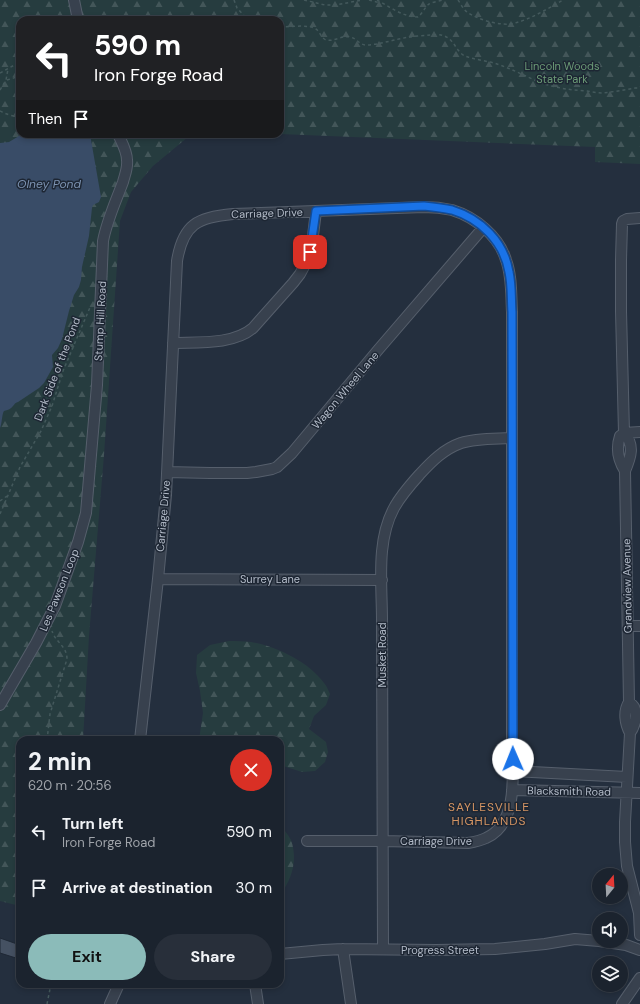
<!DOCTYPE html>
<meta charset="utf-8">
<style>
:root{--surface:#1b232e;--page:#282f3a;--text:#f1f3f6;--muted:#a0a4aa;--line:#39404a;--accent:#8bbbb9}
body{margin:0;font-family:"DM Sans",sans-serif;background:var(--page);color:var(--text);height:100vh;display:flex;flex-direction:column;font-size:15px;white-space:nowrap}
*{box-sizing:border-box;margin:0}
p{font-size:13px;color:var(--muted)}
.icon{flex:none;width:22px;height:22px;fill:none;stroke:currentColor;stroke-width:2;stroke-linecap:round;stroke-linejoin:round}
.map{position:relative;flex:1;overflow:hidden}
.sheet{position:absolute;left:16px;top:736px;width:268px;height:252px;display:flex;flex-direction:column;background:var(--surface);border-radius:12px;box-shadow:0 2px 6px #0003,0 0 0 1px var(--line)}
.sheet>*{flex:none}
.banner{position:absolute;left:16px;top:16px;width:268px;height:122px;border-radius:12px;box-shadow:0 2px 6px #0003,0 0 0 1px var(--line);background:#202124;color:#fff;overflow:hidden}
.needle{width:26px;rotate:18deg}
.tools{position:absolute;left:592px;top:868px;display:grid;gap:8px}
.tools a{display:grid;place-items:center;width:36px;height:36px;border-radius:50%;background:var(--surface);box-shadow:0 2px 6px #0003,0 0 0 1px var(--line);font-size:20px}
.pin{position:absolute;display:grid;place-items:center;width:34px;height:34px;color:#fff;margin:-17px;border-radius:8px;box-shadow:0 2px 6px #0006}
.me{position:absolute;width:44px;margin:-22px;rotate:359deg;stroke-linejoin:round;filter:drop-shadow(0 0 3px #0008)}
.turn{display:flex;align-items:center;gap:14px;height:84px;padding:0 12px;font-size:18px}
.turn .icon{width:52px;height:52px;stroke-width:2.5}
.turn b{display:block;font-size:28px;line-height:34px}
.then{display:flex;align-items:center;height:38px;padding:0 12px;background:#0003;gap:8px;font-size:15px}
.round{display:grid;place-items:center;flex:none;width:42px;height:42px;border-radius:21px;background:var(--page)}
.headline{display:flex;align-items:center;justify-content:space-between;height:68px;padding:0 12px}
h1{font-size:24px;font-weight:700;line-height:30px}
.button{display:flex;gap:8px;margin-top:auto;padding:8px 12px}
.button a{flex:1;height:46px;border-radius:24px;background:var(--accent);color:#111;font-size:16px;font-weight:700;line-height:46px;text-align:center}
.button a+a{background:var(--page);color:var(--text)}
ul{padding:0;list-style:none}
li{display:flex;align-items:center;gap:12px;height:56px;padding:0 12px}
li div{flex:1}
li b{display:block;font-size:15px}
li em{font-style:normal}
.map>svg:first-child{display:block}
.forest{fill:url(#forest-firs)}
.water{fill:#394c67}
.building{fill:#455162;stroke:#1f2835}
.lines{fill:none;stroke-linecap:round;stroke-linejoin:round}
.minor-casing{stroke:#565f6c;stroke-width:12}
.path{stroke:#44595c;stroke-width:1.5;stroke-dasharray:3 3;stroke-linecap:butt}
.minor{stroke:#38414e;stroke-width:10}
.route-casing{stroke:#114b97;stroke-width:10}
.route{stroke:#1a73e8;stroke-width:7}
.labels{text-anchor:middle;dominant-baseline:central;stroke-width:3;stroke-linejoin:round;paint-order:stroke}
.park-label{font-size:11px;fill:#6b9a76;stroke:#1d2633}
.street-label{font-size:11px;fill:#b4bcc9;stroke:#1d2633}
.water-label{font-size:12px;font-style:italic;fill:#7c92b1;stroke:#1d2633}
.neighbourhood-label{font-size:12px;letter-spacing:1px;fill:#d59563;stroke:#1d2633}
</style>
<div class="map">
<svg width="640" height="1004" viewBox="0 0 640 1004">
<defs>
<pattern id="forest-firs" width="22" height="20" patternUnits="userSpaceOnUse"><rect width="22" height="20" fill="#263c3f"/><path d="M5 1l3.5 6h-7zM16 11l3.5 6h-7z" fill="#435659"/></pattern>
</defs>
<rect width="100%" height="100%" fill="#242f3e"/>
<path class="forest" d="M0,0H640V164L595,162V147L280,134V20H20V134H212L188,137L153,166L131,192L120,221L104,455L89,636L83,740H20V906L0,901Z
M229,641C236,641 244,641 251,642C276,646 309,662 324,683C327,686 328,690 330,694L326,705L314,716L309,729L326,742L328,752L325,762L315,771L302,772L280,765V740H199L203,713L200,691L196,673L197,655L210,645Z
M280,824C283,829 288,834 291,840C298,860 292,879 280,895Z"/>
<path class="water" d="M25,134H90L101,197L99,202L93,205L92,208L89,236L82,267L81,280L79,287L74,295L69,311L62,339L58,348L52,355L53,367L44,383L39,388L18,402C14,403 14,406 11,408C9,410 6,410 4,411C2,413 2,424 0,428V143L9,142L19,136Z"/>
<path class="building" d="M0,938L20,945V956L19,959L0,953Z"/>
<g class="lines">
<g class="minor-casing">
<path id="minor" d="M74,0L78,20
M173,343C198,342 233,345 253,328L293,283L300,274L306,263L311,252L316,211
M624,433L620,436C616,448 618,460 625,471
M624,433L640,432
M167,472L210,473H247L256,472L272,469L277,467L292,453L378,350L483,228
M158,579L382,580
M628,626H640
M629,702C629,702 634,706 634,707C638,715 635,726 630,733L625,822V842L627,866L639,913L640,935
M0,705L36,643L55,606L78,542L86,513L97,385L103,241C107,220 116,201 123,182C125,174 128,168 127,160C127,151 122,143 118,134
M630,733C625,724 623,711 629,702L625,471C631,457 635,445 624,433L621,311V260L622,224L623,221L627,219L640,218
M140,740L158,579L166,495L177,261C183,224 198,217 233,214L424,207C434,207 443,208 452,210C475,217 499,236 506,260C512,276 511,295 512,312V746C513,775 518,824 486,838C480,841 474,842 468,843L383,841H307
M513,771L627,777
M512,790L640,793
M599,941L626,945L640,950
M343,949L351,1004
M383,949L382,621C382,584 376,541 394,508C401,495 411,484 420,474C432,461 444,449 461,443C477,438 496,439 512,438
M280,954L323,950L343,949L436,950L495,949L545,944L575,939L599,941
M255,984L258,1004
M110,1004L119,984
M622,1004L640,978"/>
</g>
<path class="path" d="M234,0L237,8L248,20
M304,0L325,5H336L362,0
M369,0L380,3
M377,0C390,7 403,17 418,17C422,14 425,7 429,4C433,2 439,1 443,0
M458,0C461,4 463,9 467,12C478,20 503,27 515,23C531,19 549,8 563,0
M280,27C290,27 308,24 316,29C320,32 321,38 326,40C334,42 342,35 350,37C356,38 359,44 365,45C376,45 385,42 395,40C405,37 431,34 441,35C456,38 455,54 468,57C477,60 488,61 497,64C512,69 525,76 539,82C555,88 570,90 587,91C592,92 597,93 602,93C613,92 624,90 635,88H640
M0,73L20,62
M7,80L20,76
M0,90L6,80L8,69
M0,111C6,114 13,117 20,116
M0,501L7,496
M0,514L20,467L41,431L52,406L63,371L91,305
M47,740L50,714L67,659C67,646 56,643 52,631
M47,1004L51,984"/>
<use href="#minor" class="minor"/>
</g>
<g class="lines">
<g class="route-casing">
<path id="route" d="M310,252L316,211L424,206C434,207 443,208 452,210C481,219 504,242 509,272C512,285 511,299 512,312L513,759"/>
</g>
<use href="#route" class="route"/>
</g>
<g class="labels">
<g class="park-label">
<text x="562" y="66">Lincoln Woods<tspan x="562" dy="13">State Park</tspan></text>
</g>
<g class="street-label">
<text transform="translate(267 213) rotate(-2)">Carriage Drive</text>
<text transform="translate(100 321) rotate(-87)">Stump Hill Road</text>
<text transform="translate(57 369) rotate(-69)">Dark Side of the Pond</text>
<text transform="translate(345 390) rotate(-50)">Wagon Wheel Lane</text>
<text transform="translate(163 516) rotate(-85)">Carriage Drive</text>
<text x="270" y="579">Surrey Lane</text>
<text transform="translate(627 586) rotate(-91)">Grandview Avenue</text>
<text transform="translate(59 590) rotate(-68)">Les Pawson Loop</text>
<text transform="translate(382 655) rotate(-90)">Musket Road</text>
<text transform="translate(569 791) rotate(1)">Blacksmith Road</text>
<text x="436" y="841">Carriage Drive</text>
<text x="440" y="950">Progress Street</text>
</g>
<g class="water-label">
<text x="49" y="184">Olney Pond</text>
</g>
<g class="neighbourhood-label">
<text x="489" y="807">SAYLESVILLE<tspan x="489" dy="14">HIGHLANDS</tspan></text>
</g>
</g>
</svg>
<div class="tools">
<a><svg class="needle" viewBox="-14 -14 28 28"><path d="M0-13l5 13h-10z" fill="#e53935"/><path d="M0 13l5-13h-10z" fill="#a0a4aa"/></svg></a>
<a><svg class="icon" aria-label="sound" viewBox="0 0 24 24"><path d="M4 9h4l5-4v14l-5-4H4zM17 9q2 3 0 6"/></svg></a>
<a><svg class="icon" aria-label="layers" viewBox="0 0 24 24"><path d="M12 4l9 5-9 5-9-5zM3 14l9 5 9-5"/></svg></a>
</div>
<div class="pin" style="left:310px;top:252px;background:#d93025"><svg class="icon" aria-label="arrive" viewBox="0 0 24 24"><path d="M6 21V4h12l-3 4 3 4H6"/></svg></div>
<svg class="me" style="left:513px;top:759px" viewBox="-20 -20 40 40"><circle r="19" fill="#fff"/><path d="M0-13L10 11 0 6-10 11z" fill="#1a73e8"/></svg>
<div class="banner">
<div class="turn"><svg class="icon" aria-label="left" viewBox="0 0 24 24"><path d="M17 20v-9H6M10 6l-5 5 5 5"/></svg><div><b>590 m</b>Iron Forge Road</div></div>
<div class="then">Then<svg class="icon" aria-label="arrive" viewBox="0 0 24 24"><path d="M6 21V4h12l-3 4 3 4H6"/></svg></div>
</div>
<section class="sheet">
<div class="headline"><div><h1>2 min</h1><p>620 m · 20:56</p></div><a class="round" style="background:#d93025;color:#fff"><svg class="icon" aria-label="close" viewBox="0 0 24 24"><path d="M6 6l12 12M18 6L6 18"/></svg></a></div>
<ul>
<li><svg class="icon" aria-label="left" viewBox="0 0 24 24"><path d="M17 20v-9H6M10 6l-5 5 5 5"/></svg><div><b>Turn left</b><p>Iron Forge Road</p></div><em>590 m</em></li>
<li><svg class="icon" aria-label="arrive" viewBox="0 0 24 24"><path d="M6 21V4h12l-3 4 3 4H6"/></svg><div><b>Arrive at destination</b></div><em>30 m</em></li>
</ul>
<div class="button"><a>Exit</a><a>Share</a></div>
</section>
</div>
